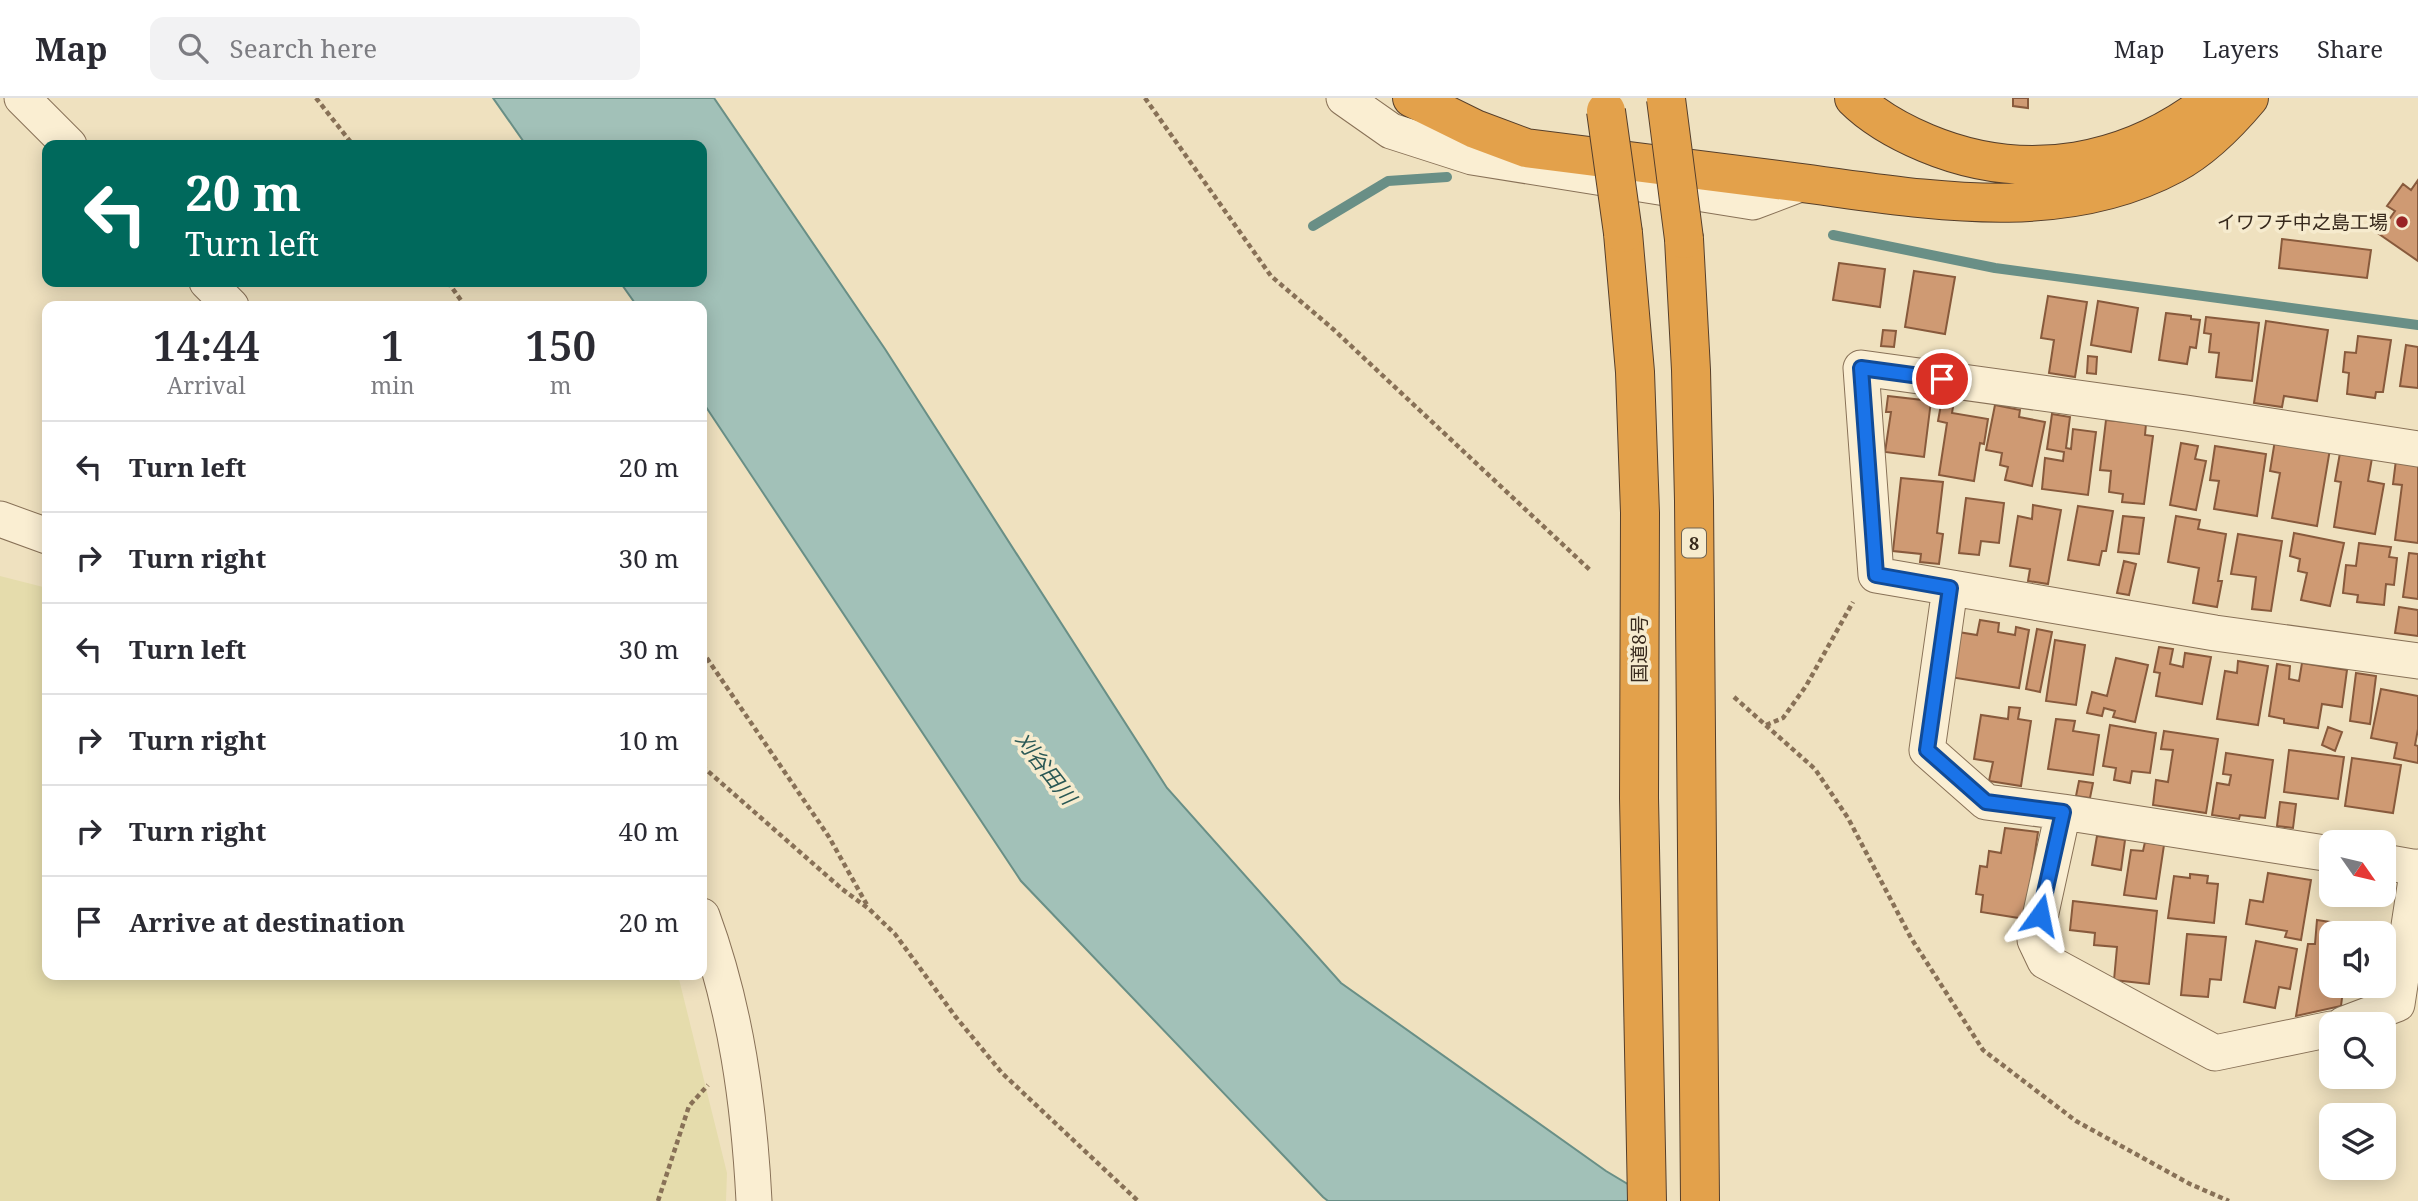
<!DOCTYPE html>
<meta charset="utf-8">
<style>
:root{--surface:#fff;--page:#f2f2f3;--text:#2b2b33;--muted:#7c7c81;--line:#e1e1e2}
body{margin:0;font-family:"Noto Serif","Noto Sans JP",serif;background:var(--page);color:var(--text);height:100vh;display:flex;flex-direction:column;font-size:26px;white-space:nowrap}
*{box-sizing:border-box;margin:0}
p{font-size:23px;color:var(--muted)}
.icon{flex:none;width:38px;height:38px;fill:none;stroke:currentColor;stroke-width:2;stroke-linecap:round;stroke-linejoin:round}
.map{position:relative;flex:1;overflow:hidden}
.panel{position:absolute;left:42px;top:203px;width:665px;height:679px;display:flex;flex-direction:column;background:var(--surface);border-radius:14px;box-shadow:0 4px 18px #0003}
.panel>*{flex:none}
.guide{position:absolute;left:42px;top:42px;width:665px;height:147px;border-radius:14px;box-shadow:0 4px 18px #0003;background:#00695c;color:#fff;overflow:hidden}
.needle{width:46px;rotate:124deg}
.tools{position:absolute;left:2319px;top:732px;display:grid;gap:14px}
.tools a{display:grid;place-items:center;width:77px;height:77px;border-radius:14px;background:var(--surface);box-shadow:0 4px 18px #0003;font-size:35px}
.pin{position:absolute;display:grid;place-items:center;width:60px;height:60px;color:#fff;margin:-30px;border:4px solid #fff;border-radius:50%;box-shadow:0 2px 7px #0007}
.me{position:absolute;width:77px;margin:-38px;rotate:12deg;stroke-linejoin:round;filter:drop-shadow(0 0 5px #0008)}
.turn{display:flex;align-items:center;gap:24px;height:147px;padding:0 28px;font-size:32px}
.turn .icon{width:91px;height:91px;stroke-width:2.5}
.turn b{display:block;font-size:49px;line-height:60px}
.eta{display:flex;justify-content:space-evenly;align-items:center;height:119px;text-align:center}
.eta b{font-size:42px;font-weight:600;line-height:49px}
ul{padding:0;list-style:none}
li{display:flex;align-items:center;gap:21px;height:91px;padding:0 28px;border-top:2px solid var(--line)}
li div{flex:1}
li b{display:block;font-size:26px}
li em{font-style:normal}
header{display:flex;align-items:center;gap:42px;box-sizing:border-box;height:98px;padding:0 35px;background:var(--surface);border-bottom:2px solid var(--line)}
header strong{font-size:33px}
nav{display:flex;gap:38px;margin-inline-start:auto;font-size:24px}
.search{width:490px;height:63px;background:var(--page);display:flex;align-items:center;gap:18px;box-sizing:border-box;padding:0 24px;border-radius:14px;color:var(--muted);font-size:26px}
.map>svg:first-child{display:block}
.farmland{fill:#e5dcac}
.water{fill:#a2c1b8;stroke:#698f86;stroke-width:2}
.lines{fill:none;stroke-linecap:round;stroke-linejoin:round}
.stream{stroke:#698f86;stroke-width:10}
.building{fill:#cf9a73;stroke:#885a3c;stroke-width:2}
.street-casing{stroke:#887157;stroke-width:37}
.highway-casing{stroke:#563f2b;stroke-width:40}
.path{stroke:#887157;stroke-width:4.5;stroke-dasharray:5 3.5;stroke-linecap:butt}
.street{stroke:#faeed2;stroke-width:35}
.highway{stroke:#e3a14b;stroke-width:38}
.highway-bridge-casing{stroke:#563f2b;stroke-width:40;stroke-linecap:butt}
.highway-bridge{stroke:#e3a14b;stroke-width:38}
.route-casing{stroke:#114b97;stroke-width:18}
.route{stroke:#1a73e8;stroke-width:12}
.poi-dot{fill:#992425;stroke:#f6ebce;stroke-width:2.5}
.labels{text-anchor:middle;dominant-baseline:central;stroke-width:7;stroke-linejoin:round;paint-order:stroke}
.shield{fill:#f6ebce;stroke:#706351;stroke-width:2}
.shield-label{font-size:18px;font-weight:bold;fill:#37291c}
.poi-label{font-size:19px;fill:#37291c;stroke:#f6ebce;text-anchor:end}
.street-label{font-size:19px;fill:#37291c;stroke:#f6ebce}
.water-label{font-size:21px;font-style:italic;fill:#2a5855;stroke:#f6ebce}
</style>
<header>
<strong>Map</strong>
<div class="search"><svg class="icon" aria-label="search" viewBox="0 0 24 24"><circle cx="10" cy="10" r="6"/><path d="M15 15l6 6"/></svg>Search here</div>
<nav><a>Map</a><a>Layers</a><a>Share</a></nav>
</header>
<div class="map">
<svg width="2418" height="1103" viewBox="0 0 2418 1103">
<rect width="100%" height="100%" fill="#efe1bf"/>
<path class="farmland" d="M0,478L47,490V877H678L727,1075L726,1103H0Z"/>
<path class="water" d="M493,0H714L885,251L1167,690L1341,885L1606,1073L1656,1103H1328L1323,1099L1021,783L702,303V208H637L620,184H702V47H526Z"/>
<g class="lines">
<path class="stream" d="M1313,128L1388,83L1447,79
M1833,137L1995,170L2418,227"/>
</g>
<path class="building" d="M2013,0H2028V10L2013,8Z
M2418,82V163L2379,136L2395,113L2387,108L2403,86L2411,92Z
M2282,141L2371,152L2367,180L2279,170Z
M1839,165L1885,171L1880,209L1833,202Z
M1914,173L1955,179L1945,236L1905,229Z
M2048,198L2087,204L2075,279L2049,275L2054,242L2041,240Z
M2098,203L2138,210L2131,254L2091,247Z
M2166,215L2191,218V221L2200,222L2196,250L2190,249L2187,266L2159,262Z
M2206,219L2259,225L2252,283L2216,279L2219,255L2209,254L2211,236L2204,235Z
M2266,223L2328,232L2317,303L2284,298L2282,309L2254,305Z
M1883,232L1896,233L1894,249L1881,248Z
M2358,238L2391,242L2383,294H2376L2375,300L2347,296L2349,275L2343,274L2345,254L2356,255Z
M2406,247L2418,249V290L2400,288Z
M2088,258L2097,259L2096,276L2087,275Z
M1888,298L1931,303L1924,359L1885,354L1891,314H1886Z
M1942,301L1954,303L1952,315L1988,321L1984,346L1980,345L1974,383L1939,377L1947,325L1938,323Z
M1995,307L2020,312L2019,319L2045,324L2032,388L2005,382L2008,369L2000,367L2002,355L1986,352Z
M2052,316L2070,319L2066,350L2071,351L2073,331L2096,334L2088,397L2042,391L2045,360L2063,363L2064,354L2047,351Z
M2106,322L2146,326L2145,337L2153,338L2144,406L2122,404L2123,396L2109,394L2111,373L2100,372Z
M2275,342L2330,351L2317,428L2272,420L2280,375L2270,373Z
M2181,345L2198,348L2195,361L2206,363L2196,412L2170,407Z
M2215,348L2266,356L2257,418L2214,411L2219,383L2210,382Z
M2340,355L2372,360L2368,383L2384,386L2375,436L2334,429L2341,384L2335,383Z
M2396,362L2418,365V445L2395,442L2402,387L2393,386Z
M1901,380L1943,384L1937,435L1943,436L1939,466L1920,464L1921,456L1893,453Z
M1966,400L2004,405L1999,445L1981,443L1979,457L1959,455Z
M2033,407L2061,412L2048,486L2028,483L2030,471L2010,468L2018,418L2032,421Z
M2078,408L2113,413L2106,453H2102L2099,467L2068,462Z
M2123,418L2144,420L2139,456L2118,454Z
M2176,418L2200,422L2198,431L2226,436L2218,483H2222L2217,509L2193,505L2199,470L2168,464Z
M2294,435L2344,445L2330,508L2301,502L2307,475L2298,473L2300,461L2290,458Z
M2238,436L2282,443L2271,513L2252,511L2256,479L2231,476Z
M2359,445L2391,449L2389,459L2397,460L2394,487L2386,486L2384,507L2357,504L2358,497L2343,495L2346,467L2356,468Z
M2409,455L2418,456V501L2403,499Z
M2124,463L2136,466L2129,497L2117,495Z
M2399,509L2418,512V538L2395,535Z
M1980,522L1999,525L1998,534L2015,537L2016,529L2029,532L2019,590L1950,579L1958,534L1977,537Z
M2037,531L2052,534L2040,594L2026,591Z
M2055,542L2085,547L2076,607L2046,603Z
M2159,549L2173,551L2170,566L2183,569L2185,555L2211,559L2202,606L2156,598L2160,575L2154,574Z
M2116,560L2148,567L2135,624L2113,619L2115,613L2104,610L2102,618L2087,615L2092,594L2107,598Z
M2238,563L2268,568L2258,627L2217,621L2225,573L2237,575Z
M2302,565L2347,572L2342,609L2322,606L2318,630L2284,625V621L2269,618L2277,566L2290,568L2289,581L2299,583Z
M2356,575L2376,578L2370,626L2350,623Z
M2381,591L2418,598V631L2415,647L2418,648V665L2394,660L2397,645L2371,640Z
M2009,609L2020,610L2018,621L2031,623L2021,688L1989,683L1993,664L1974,661L1981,617L2008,621Z
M2056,621L2075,623L2073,633L2099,637L2093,677L2048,671Z
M2110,627L2156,635L2150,675L2132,673L2130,685L2114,682L2116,670L2103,668Z
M2328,629L2342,634L2335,653L2322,647Z
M2164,633L2218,641L2206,715L2153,707L2156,682L2168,684L2173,652L2161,651Z
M2289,652L2344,659L2338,701L2284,694Z
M2226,655L2273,662L2265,720L2240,717L2239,721L2212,717L2217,685L2229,687L2231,677L2223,676Z
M2352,660L2401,667L2393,715L2345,708Z
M2079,683L2093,685L2090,700L2076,698Z
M2280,704L2296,706L2293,730L2277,728Z
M2005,730L2038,734L2025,821L1981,814L1983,797L1976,796L1980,768L1987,769L1989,753L2001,755Z
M2097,738L2125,742L2121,772L2092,767Z
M2145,744L2164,747L2156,801L2124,797L2131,752L2143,753Z
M2268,775L2311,782L2301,842L2285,839L2287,833L2246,826L2250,802L2263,804Z
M2190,776L2208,778L2207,785L2218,786L2214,825L2168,820L2174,778L2190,780Z
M2073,803L2157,813L2149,886L2114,882L2117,849L2094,847L2095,835L2070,832Z
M2317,822L2391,833L2392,880L2384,878V835H2331V887H2370L2369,895L2343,892L2341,908L2296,918L2308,846H2315Z
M2187,836L2226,839L2221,882L2210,881L2208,899L2181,897Z
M2256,843L2297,851L2290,891L2279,889L2275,910L2244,904Z"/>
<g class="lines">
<g class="street-casing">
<path id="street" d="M22,0L69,47
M1344,0L1391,33L1472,59L1753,104L1803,85
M207,184L231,208
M2418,351L2186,315L1861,270L1876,477L2215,535L2418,563
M0,421L47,438
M1950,490L1927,652L1986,704L2063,714L2035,842L2045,863L2215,955L2331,931
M2063,714L2331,756
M2384,764L2418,770
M702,818C736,910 749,1006 754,1103
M2344,926L2397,906L2418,769"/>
</g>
<g class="highway-casing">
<path id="highway" d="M1412,0L1475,31L1526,50C1616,62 1705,73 1794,84C1919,100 2057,129 2174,66C2202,51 2228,25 2249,0
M1854,0C1874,20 1900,34 1926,45C2026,87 2131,67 2214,0
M1623,135L1635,274L1640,415L1639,700L1647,1103
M1684,141L1691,272L1694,403L1700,1103"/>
</g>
<path class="path" d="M316,0L353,47
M1145,0L1271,178L1333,231L1590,472
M448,184L465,208
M702,553L829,739L867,807
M1734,599L1815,671L1848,720L1911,840L1983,952L2076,1023L2190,1086L2229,1103
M1766,627L1783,620L1806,588L1853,504
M702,668L842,791L869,811L895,836L955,918L1002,975L1138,1103
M658,1103L689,1008L708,987"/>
<use href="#street" class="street"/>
<use href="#highway" class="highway"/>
<g class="highway-bridge-casing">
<path id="highway-bridge" d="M1666,1L1684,141
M1606,13L1623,135"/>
</g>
<use href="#highway-bridge" class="highway-bridge"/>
</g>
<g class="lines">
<g class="route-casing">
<path id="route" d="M1942,281L1861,270L1876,477L1950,490L1927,652L1986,704L2063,714L2040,817"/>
</g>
<use href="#route" class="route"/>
</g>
<circle class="poi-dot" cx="2402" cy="124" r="7"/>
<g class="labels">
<rect class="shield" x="1682" y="430.5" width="24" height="29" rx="5"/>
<g class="shield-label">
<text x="1694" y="445">8</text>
</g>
<g class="poi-label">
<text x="2388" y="124">イワフチ中之島工場</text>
</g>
<g class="street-label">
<text transform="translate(1639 551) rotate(-90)">国道8号</text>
</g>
<g class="water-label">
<text transform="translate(1046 670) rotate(52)">刈谷田川</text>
</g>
</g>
</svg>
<div class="tools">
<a><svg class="needle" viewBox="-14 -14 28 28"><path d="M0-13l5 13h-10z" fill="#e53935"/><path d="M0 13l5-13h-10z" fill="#7c7c81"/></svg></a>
<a><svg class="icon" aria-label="sound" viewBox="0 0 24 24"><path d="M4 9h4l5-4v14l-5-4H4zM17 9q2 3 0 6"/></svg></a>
<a><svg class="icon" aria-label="search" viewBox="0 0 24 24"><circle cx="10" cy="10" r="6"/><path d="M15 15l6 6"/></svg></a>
<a><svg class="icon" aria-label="layers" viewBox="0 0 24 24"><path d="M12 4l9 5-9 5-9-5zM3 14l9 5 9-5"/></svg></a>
</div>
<div class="pin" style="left:1942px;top:281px;background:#d93025"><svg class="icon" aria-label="arrive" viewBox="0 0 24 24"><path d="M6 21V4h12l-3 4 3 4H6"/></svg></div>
<svg class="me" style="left:2040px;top:817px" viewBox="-20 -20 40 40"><path d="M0-17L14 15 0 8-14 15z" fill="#1a73e8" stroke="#fff" stroke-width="4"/></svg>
<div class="guide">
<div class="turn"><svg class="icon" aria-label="left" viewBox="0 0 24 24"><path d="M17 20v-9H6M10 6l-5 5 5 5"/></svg><div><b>20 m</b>Turn left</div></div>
</div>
<section class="panel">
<div class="eta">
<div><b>14:44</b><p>Arrival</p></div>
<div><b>1</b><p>min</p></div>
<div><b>150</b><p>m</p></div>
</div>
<ul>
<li><svg class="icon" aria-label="left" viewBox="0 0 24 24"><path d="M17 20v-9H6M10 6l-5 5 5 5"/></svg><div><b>Turn left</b></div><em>20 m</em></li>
<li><svg class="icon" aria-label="right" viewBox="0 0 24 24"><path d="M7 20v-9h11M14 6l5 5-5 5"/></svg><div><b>Turn right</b></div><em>30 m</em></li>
<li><svg class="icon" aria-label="left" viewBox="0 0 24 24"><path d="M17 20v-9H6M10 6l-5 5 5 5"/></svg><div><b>Turn left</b></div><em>30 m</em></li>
<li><svg class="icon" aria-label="right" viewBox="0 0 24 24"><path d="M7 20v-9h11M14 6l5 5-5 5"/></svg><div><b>Turn right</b></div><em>10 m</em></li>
<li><svg class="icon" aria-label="right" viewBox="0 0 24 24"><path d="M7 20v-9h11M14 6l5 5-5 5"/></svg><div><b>Turn right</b></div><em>40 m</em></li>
<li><svg class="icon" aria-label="arrive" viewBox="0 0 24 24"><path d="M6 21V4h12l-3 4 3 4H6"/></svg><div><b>Arrive at destination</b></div><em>20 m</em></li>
</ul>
</section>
</div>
